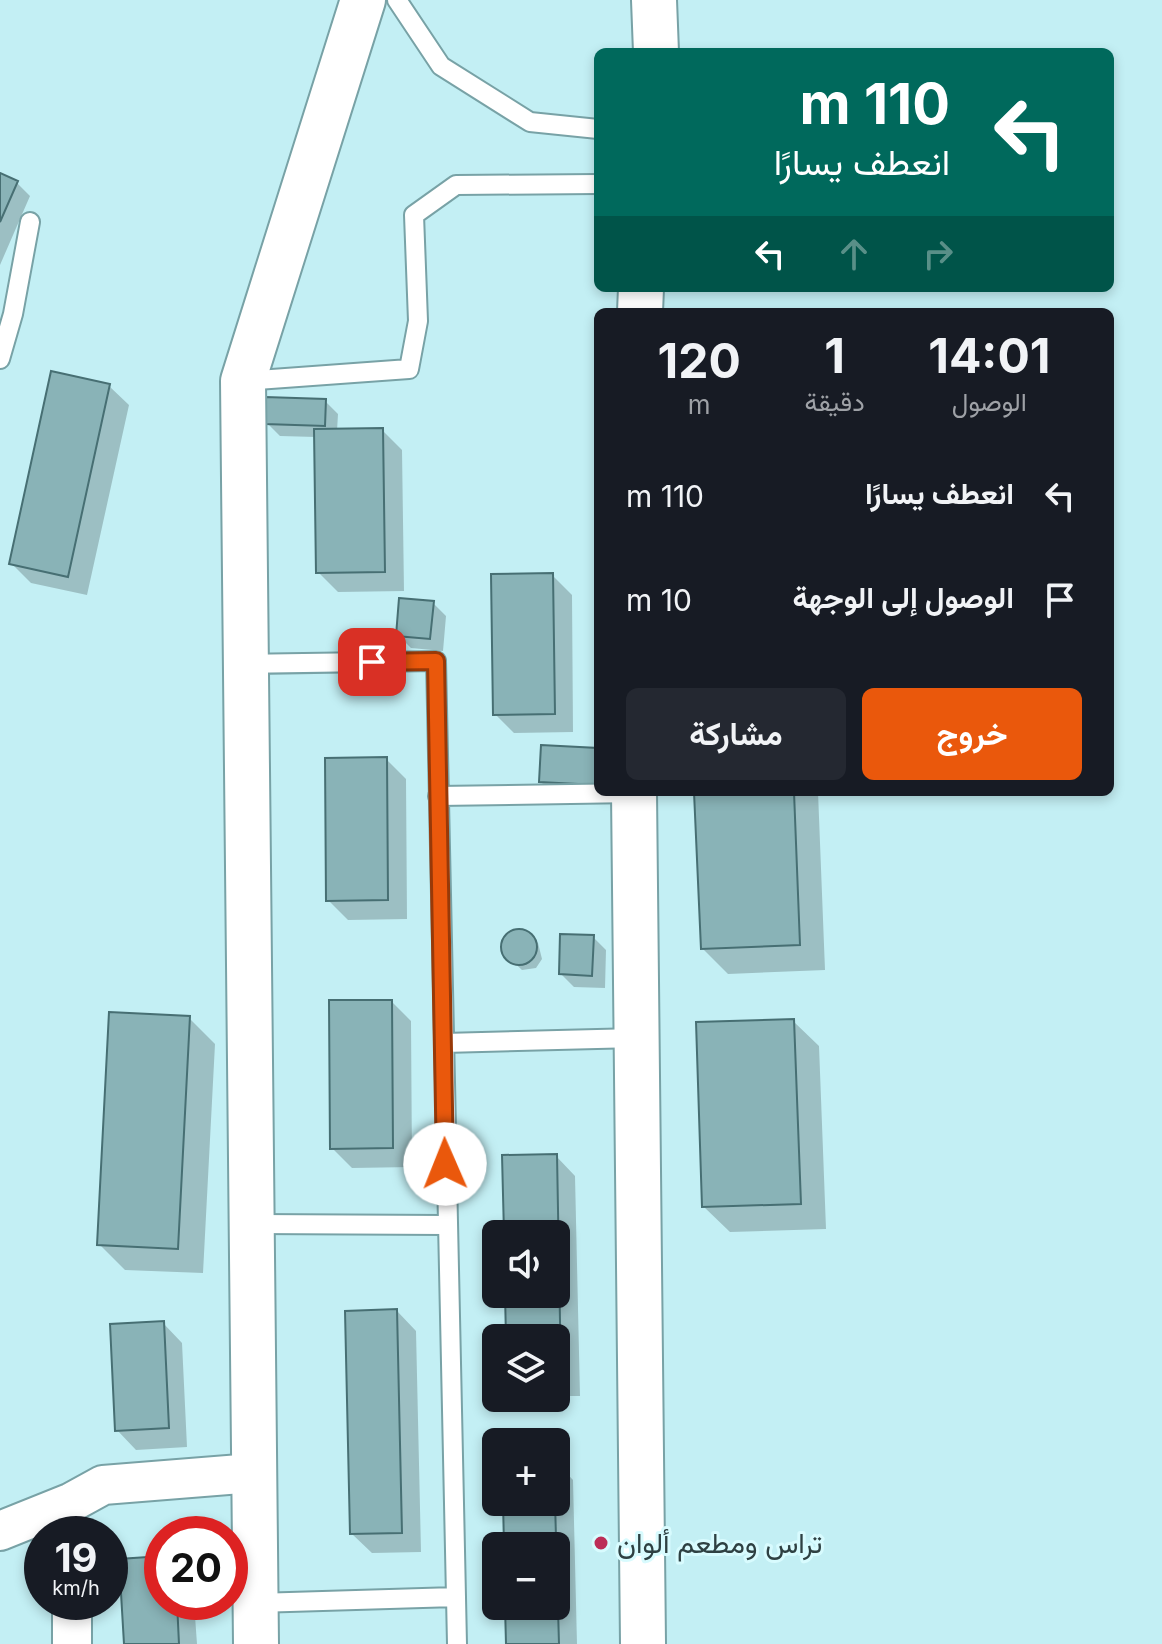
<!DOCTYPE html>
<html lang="ar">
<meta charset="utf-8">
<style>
:root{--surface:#171b24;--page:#242831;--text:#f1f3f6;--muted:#9ea1a6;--accent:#ea580c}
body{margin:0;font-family:Inter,Vazirmatn,sans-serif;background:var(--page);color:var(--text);direction:rtl;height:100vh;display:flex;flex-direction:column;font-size:30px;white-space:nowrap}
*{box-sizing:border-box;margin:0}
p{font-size:26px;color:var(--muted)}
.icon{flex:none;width:44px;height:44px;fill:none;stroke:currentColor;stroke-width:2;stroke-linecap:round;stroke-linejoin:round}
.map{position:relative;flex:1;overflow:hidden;direction:ltr}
.drawer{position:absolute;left:594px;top:308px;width:520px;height:488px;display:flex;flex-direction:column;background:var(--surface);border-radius:12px;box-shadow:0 4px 12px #0003;direction:rtl}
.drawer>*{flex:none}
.guide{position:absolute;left:594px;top:48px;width:520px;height:244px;border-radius:12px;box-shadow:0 4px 12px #0003;direction:rtl;background:#00695c;color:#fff;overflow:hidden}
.buttons{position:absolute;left:482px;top:1220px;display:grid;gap:16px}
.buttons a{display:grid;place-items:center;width:88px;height:88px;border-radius:12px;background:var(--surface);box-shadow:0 4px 12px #0003;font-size:40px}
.speed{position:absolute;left:24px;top:1516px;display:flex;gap:16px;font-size:40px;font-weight:700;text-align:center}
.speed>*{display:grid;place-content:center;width:104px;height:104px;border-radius:50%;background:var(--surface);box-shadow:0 4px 12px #0003;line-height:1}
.speed small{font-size:20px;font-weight:400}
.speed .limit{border:12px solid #d22;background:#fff;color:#111}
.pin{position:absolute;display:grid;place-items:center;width:68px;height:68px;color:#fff;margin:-34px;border-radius:16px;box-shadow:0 4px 12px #0006}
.me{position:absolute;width:88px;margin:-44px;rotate:359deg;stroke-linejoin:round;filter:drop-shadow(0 0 6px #0008)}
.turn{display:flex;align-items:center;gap:28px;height:168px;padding:0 32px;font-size:36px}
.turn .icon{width:104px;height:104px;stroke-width:2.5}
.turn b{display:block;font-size:56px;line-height:68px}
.lanes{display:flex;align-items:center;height:76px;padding:0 32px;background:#0003;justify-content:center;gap:40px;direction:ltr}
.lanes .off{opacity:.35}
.eta{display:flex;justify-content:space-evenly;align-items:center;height:136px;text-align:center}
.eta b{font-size:48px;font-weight:700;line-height:56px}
.cta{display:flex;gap:16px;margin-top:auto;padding:16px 32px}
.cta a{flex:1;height:92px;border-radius:12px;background:var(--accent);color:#fff;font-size:32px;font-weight:700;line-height:92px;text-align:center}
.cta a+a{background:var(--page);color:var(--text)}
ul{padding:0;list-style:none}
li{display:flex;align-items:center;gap:24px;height:104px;padding:0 32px}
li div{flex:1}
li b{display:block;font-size:30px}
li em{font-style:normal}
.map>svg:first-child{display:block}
.shadow{fill:#0003}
.building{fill:#89b3b7;stroke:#476f73;stroke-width:2}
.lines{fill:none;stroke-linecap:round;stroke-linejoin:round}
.service-casing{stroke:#78a2a6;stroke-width:22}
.minor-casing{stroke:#78a2a6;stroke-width:42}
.tertiary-casing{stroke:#78a2a6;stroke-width:48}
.service{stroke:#fff;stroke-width:18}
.minor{stroke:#fff;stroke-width:38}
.tertiary{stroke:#fff;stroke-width:44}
.route-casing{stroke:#983908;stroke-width:20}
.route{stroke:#ea580c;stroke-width:14}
.poi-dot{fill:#bc2d57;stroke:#d8fbfe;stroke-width:3}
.labels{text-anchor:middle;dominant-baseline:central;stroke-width:6;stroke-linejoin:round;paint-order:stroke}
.poi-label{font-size:28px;fill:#2e4042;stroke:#d8fbfe;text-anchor:start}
</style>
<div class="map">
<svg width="1162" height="1644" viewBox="0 0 1162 1644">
<rect width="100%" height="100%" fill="#c3eff4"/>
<path class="shadow" d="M0,175L17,183L30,196L0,265Z
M109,386L129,405L87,595L31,583L11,563Z
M325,401L338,414L337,431L382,430L402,450L404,591L338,592L318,572L316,437L280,436L267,423Z
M552,575L572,595L573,732L514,733L495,714Z
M433,603L446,616L443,651L411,648L398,635Z
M598,750V792L554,795L541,782Z
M386,759L406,779L407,919L348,920L328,900Z
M696,792H818L825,970L728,974L702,948Z
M522,931L538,943L542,959L536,968L522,970L504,953V942L511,934Z
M593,937L606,950L605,988L574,987L561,974Z
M392,1002L411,1021L412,1167L352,1168L332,1148Z
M189,1018L215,1044L203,1273L125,1270L99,1244Z
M793,1021L819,1046L826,1229L730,1232L704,1207Z
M556,1156L575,1176L580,1396H556V1338H508L507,1294H556V1234H506Z
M397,1311L416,1331L421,1552L372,1553L352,1534Z
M163,1323L182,1343L187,1447L136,1450L117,1430Z
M556,1462L573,1480L577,1644H508L507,1606H556V1546H506L505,1502H556Z
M162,1558V1602H194L197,1644H126Z"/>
<path class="building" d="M0,173L18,181L0,222Z
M51,371L110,384L68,577L9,564Z
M265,397L326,399L325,426L265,424Z
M383,428L385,572L316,573L314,429Z
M553,573L555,714L493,715L491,574Z
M399,598L434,601L430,639L396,636Z
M541,745L598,748V785L539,782Z
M387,757L388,900L326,901L325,758Z
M694,792H794L800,945L701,949Z
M501 947a18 18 0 1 1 36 0a18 18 0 1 1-36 0Z
M560,934L594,935L592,976L559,974Z
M329,1000H392L393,1148L330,1149Z
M109,1012L190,1016L178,1249L97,1245Z
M794,1019L801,1204L702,1207L696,1022Z
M557,1154L561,1377H556V1338H506L505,1294H556V1234H504L502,1155Z
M397,1309L402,1533L350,1534L345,1311Z
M164,1321L169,1428L115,1431L110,1324Z
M503,1502H555L559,1644H506L505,1606H556V1546H504Z
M162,1556V1602H177L179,1644H124L119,1559Z"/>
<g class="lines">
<g class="service-casing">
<path id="service" d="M397,0L441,66L530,122L598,129
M0,359L13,314L30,222
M243,381L409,369L418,321L414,215L456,185L598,184
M246,664L436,661L457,1644
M438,796L634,793
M444,1043L637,1038
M253,1224L446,1225
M256,1603L456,1597"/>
</g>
<g class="minor-casing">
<path id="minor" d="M0,1531L72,1502L103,1485L253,1473
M72,1602V1644"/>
</g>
<g class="tertiary-casing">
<path id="tertiary" d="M654,0L656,52
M640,312L641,288
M634,792L643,1644
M256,1644L243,381L363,0"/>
</g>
<use href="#service" class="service"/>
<use href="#minor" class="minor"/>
<use href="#tertiary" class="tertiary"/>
</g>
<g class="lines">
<g class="route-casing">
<path id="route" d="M372,662L436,661L445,1164"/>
</g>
<use href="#route" class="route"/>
</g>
<circle class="poi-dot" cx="601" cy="1543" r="8"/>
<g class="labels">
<g class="poi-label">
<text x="617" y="1543">تراس ومطعم ألوان</text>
</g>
</g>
</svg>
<div class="buttons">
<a><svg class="icon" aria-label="sound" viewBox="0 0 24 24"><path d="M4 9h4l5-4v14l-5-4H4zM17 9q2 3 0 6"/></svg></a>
<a><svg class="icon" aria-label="layers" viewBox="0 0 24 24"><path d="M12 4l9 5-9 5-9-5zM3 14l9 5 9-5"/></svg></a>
<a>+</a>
<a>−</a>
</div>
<div class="speed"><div>19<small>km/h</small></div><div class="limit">20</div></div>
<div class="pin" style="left:372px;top:662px;background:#d93025"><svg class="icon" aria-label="arrive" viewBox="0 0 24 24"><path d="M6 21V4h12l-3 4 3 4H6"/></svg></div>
<svg class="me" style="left:445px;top:1164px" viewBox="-20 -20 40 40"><circle r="19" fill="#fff"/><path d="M0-13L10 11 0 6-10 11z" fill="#ea580c"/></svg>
<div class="guide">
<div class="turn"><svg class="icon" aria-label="left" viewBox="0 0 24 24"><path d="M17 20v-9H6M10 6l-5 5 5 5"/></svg><div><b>110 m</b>انعطف يسارًا</div></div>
<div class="lanes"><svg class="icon" aria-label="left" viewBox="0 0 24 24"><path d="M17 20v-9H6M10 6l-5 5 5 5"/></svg><svg class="icon off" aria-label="ahead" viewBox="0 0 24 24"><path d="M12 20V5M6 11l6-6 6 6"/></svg><svg class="icon off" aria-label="right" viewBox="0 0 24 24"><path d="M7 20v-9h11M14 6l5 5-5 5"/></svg></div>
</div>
<section class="drawer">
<div class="eta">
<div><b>14:01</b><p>الوصول</p></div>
<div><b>1</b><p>دقيقة</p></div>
<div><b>120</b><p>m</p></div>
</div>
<ul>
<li><svg class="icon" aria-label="left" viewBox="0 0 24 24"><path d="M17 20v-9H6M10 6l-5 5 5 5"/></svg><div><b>انعطف يسارًا</b></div><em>110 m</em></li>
<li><svg class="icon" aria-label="arrive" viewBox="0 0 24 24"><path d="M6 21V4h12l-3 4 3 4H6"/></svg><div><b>الوصول إلى الوجهة</b></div><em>10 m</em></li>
</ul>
<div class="cta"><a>خروج</a><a>مشاركة</a></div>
</section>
</div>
